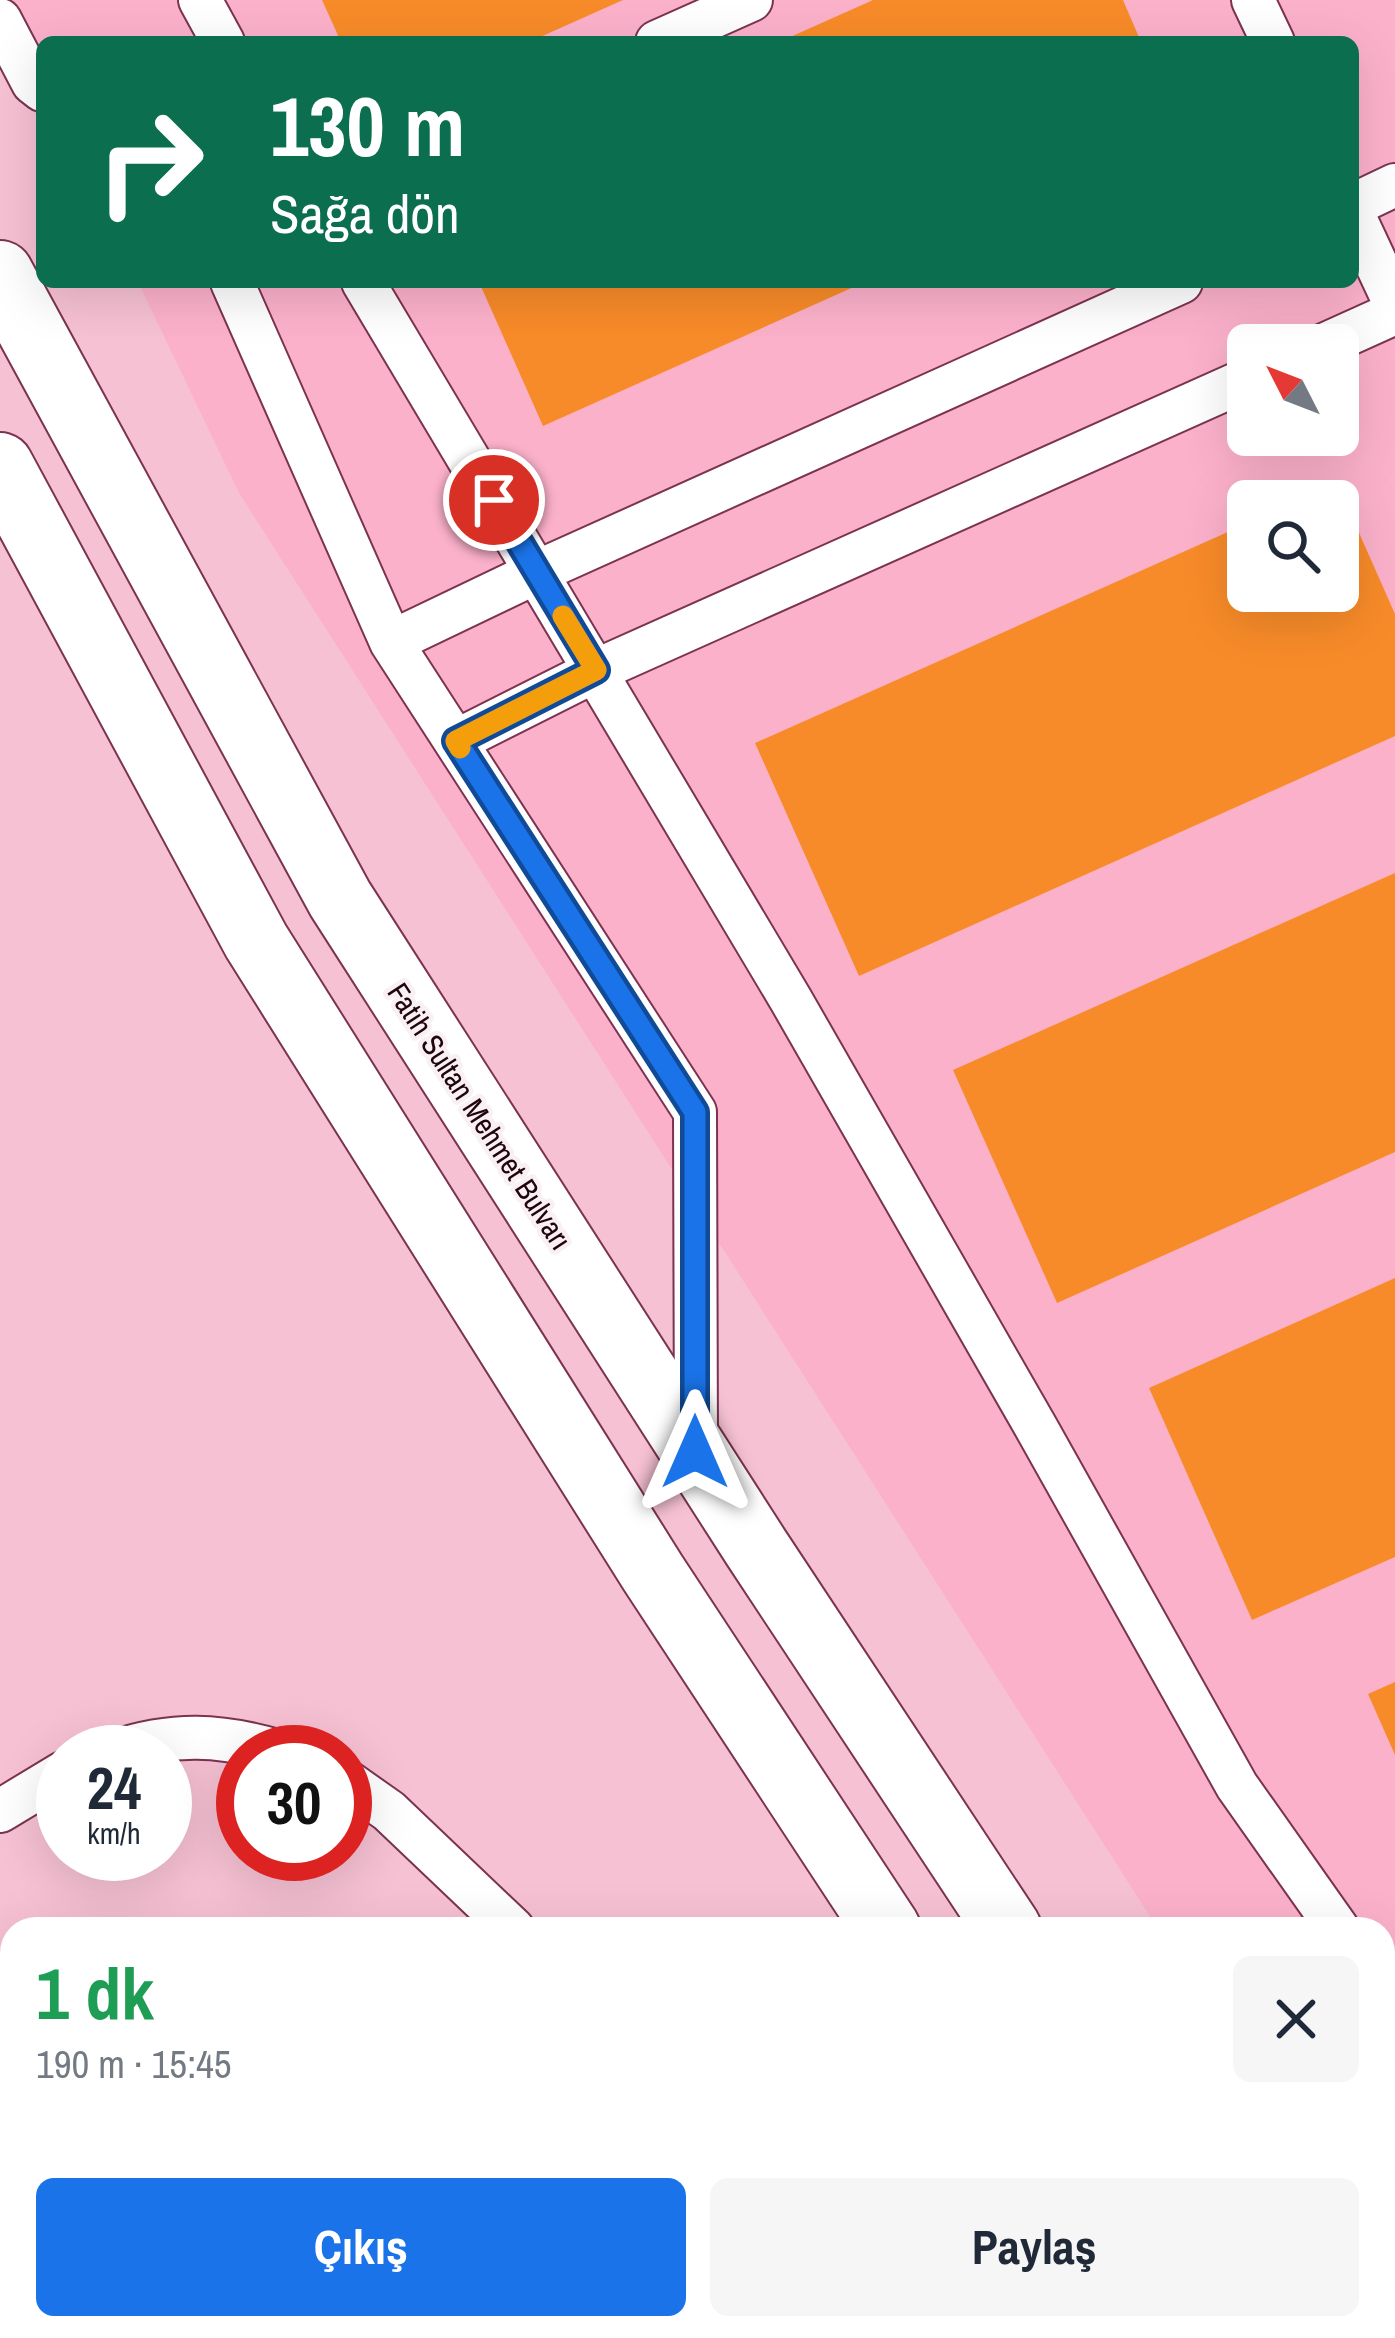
<!DOCTYPE html>
<html lang="tr">
<meta charset="utf-8">
<style>
:root{--surface:#fff;--page:#f6f6f7;--text:#1f2937;--muted:#747a83;--accent:#1a73e8}
body{margin:0;font-family:"Archivo Narrow",sans-serif;background:var(--page);color:var(--text);height:100vh;display:flex;flex-direction:column;font-size:45px;white-space:nowrap}
*{box-sizing:border-box;margin:0}
p{font-size:39px;color:var(--muted)}
.icon{flex:none;width:66px;height:66px;fill:none;stroke:currentColor;stroke-width:2;stroke-linecap:round;stroke-linejoin:round}
.map{position:relative;flex:1;overflow:hidden}
.drawer{position:absolute;left:0px;top:1917px;width:1395px;height:423px;display:flex;flex-direction:column;background:var(--surface);border-radius:36px 36px 0 0;box-shadow:0 12px 48px #0002}
.drawer>*{flex:none}
.banner{position:absolute;left:36px;top:36px;width:1323px;height:252px;border-radius:18px;box-shadow:0 12px 48px #0002;background:#0b6e4f;color:#fff;overflow:hidden}
.needle{width:78px;rotate:312deg}
.fabs{position:absolute;left:1227px;top:324px;display:grid;gap:24px}
.fabs a{display:grid;place-items:center;width:132px;height:132px;border-radius:18px;background:var(--surface);box-shadow:0 12px 48px #0002;font-size:60px}
.speed{position:absolute;left:36px;top:1725px;display:flex;gap:24px;font-size:60px;font-weight:700;text-align:center}
.speed>*{display:grid;place-content:center;width:156px;height:156px;border-radius:50%;background:var(--surface);box-shadow:0 12px 48px #0002;line-height:1}
.speed small{font-size:30px;font-weight:400}
.speed .limit{border:18px solid #d22;background:#fff;color:#111}
.pin{position:absolute;display:grid;place-items:center;width:102px;height:102px;color:#fff;margin:-51px;border:6px solid #fff;border-radius:50%;box-shadow:0 3px 12px #0007}
.me{position:absolute;width:132px;margin:-66px;rotate:0deg;stroke-linejoin:round;filter:drop-shadow(0 0 9px #0008)}
.turn{display:flex;align-items:center;gap:42px;height:252px;padding:0 36px;font-size:54px}
.turn .icon{width:156px;height:156px;stroke-width:2.5}
.turn b{display:block;font-size:84px;line-height:102px}
.round{display:grid;place-items:center;flex:none;width:126px;height:126px;border-radius:18px;background:var(--page)}
.head{display:flex;align-items:center;justify-content:space-between;height:204px;padding:0 36px}
h1{font-size:72px;font-weight:700;line-height:90px;color:#1e9e55}
.button{display:flex;gap:24px;margin-top:auto;padding:24px 36px}
.button a{flex:1;height:138px;border-radius:18px;background:var(--accent);color:#fff;font-size:48px;font-weight:700;line-height:138px;text-align:center}
.button a+a{background:var(--page);color:var(--text)}
.map>svg:first-child{display:block}
.built{fill:#fcb1cb;fill-rule:evenodd}
.building{fill:#f88b29}
.lines{fill:none;stroke-linecap:round;stroke-linejoin:round}
.street-casing{stroke:#7b3351;stroke-width:46}
.highway-casing{stroke:#7b3351;stroke-width:70}
.street{stroke:#fff;stroke-width:42}
.highway{stroke:#fff;stroke-width:66}
.route-casing{stroke:#114b97;stroke-width:30}
.route{stroke:#1a73e8;stroke-width:21}
.slow{stroke:#f59e0b;stroke-width:21}
.labels{text-anchor:middle;dominant-baseline:central;stroke-width:9;stroke-linejoin:round;paint-order:stroke}
.street-label{font-size:30px;fill:#20040f;stroke:#f9f0f3}
</style>
<div class="map">
<svg width="1395" height="2338" viewBox="0 0 1395 2338">
<rect width="100%" height="100%" fill="#f6c1d3"/>
<path class="built" d="M4,0H1395V2299L1383,2280V1929H1158L239,493L138,282H1353V42H42V79ZM1248,345H1338V435H1248ZM1248,501H1338V591H1248Z"/>
<path class="building" d="M322,0H623L529,42H341Z
M873,0H1123L1141,42H779Z
M479,282H865L543,426Z
M1337,483L1395,614V736L859,976L755,743L1248,523V591H1338V501H1298Z
M1395,873V1152L1057,1303L953,1070Z
M1395,1278V1557L1252,1620L1149,1388Z
M1395,1682V1755L1368,1694Z"/>
<g class="lines">
<g class="street-casing">
<path id="street" d="M200,0L223,42
M1253,0L1273,42
M0,20L33,83L42,90
M657,42L751,0
M1353,205L1395,185
M1353,214L1395,304
M232,282L391,642L695,1112L696,1448
M363,282L791,1000L1037,1429L1237,1786L1338,1929
M1324,345L1395,313
M391,642L537,572L1181,282
M456,741L595,671L1248,379
M113,1752C173,1732 220,1734 281,1752
M345,1780L389,1811L513,1929
M0,1811L63,1773
M1383,1992L1395,2009"/>
</g>
<g class="highway-casing">
<path id="highway" d="M0,274L340,899L757,1549L1008,1929
M0,466L256,941L653,1573L887,1929
M1148,2328L1155,2338
M1272,2328L1279,2338"/>
</g>
<use href="#street" class="street"/>
<use href="#highway" class="highway"/>
</g>
<g class="lines">
<g class="route-casing">
<path id="route" d="M494,500L596,670L456,741L695,1112V1452"/>
</g>
<use href="#route" class="route"/>
<path class="slow" d="M460,748L456,741L596,670L563,616"/>
</g>
<g class="labels">
<g class="street-label">
<text transform="translate(480 1116) rotate(57)">Fatih Sultan Mehmet Bulvarı</text>
</g>
</g>
</svg>
<div class="fabs">
<a><svg class="needle" viewBox="-14 -14 28 28"><path d="M0-13l5 13h-10z" fill="#e53935"/><path d="M0 13l5-13h-10z" fill="#747a83"/></svg></a>
<a><svg class="icon" aria-label="search" viewBox="0 0 24 24"><circle cx="10" cy="10" r="6"/><path d="M15 15l6 6"/></svg></a>
</div>
<div class="speed"><div>24<small>km/h</small></div><div class="limit">30</div></div>
<div class="pin" style="left:494px;top:500px;background:#d93025"><svg class="icon" aria-label="arrive" viewBox="0 0 24 24"><path d="M6 21V4h12l-3 4 3 4H6"/></svg></div>
<svg class="me" style="left:695px;top:1452px" viewBox="-20 -20 40 40"><path d="M0-17L14 15 0 8-14 15z" fill="#1a73e8" stroke="#fff" stroke-width="4"/></svg>
<div class="banner">
<div class="turn"><svg class="icon" aria-label="right" viewBox="0 0 24 24"><path d="M7 20v-9h11M14 6l5 5-5 5"/></svg><div><b>130 m</b>Sağa dön</div></div>
</div>
<section class="drawer">
<div class="head"><div><h1>1 dk</h1><p>190 m · 15:45</p></div><a class="round"><svg class="icon" aria-label="close" viewBox="0 0 24 24"><path d="M6 6l12 12M18 6L6 18"/></svg></a></div>
<div class="button"><a>Çıkış</a><a>Paylaş</a></div>
</section>
</div>
